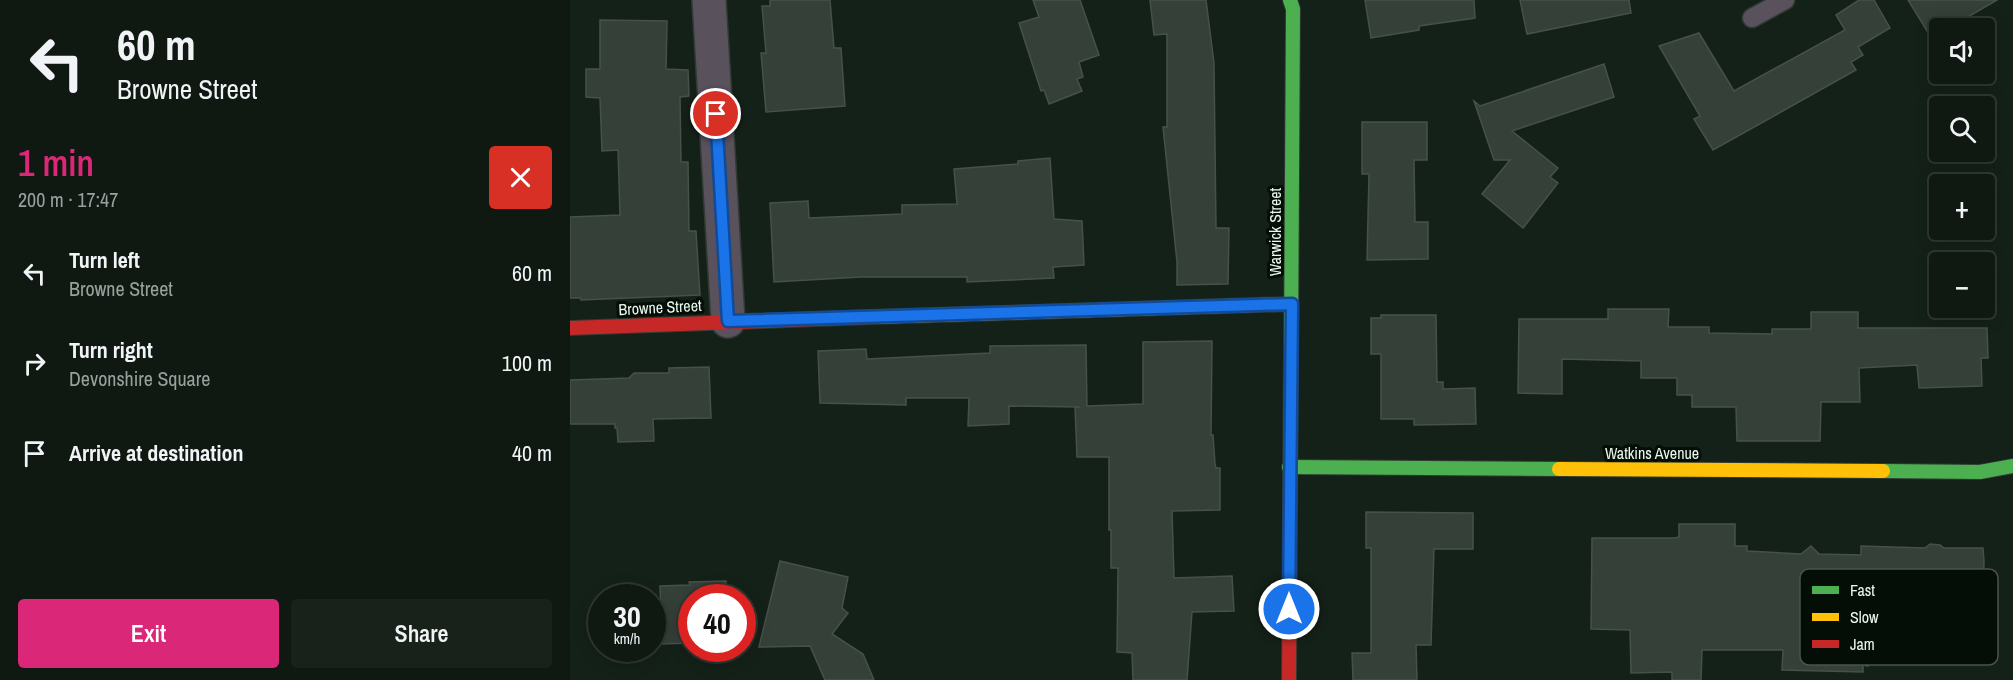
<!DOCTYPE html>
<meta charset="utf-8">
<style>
:root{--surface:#0f1912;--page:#18221b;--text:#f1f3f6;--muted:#9ba09f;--line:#2f3832;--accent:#db2777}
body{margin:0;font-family:"Archivo Narrow",sans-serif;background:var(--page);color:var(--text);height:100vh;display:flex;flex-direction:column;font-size:22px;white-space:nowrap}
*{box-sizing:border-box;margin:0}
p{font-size:20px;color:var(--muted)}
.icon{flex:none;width:33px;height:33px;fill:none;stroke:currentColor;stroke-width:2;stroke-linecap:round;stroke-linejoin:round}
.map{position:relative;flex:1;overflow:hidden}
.details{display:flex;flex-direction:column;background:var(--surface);width:570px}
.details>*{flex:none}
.top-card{background:#0f1912;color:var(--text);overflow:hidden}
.buttons{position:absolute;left:1359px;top:18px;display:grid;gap:12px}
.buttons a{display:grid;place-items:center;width:66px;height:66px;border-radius:6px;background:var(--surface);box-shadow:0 3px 15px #0003,0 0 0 2px var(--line);font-size:30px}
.speed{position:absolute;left:18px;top:584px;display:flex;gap:12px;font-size:30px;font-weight:700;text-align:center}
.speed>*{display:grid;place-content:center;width:78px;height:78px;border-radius:50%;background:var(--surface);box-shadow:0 3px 15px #0003,0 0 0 2px var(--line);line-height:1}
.speed small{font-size:15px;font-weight:400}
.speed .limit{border:9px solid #d22;background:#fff;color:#111}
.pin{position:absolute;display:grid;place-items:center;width:51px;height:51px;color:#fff;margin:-26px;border:3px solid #fff;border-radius:50%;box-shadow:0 2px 6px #0007}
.me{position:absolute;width:66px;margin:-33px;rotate:0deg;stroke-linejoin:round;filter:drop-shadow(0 0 4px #0008)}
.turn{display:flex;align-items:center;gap:21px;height:126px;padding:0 18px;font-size:27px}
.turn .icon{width:78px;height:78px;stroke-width:2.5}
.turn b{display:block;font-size:42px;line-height:51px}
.round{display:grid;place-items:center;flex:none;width:63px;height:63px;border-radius:6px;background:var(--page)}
.summary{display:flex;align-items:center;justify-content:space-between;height:102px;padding:0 18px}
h1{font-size:36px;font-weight:600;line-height:45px;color:var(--accent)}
.action{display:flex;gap:12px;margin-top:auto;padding:12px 18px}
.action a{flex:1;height:69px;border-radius:6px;background:var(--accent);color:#fff;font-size:24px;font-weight:600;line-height:69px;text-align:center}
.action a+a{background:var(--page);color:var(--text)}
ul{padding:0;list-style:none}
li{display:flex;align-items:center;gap:18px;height:90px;padding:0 18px}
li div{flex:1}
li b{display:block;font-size:22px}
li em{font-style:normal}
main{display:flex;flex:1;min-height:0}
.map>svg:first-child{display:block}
.building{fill:#354038;stroke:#465149;stroke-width:1.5}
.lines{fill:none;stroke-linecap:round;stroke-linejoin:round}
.lane-casing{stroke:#2f3a32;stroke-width:21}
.street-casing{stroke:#2f3a32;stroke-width:36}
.fast-casing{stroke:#2f3a32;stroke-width:16}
.slow-casing{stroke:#2f3a32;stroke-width:16}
.jam-casing{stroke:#2f3a32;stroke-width:16}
.lane{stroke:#59515c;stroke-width:18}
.street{stroke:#59515c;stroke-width:33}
.fast{stroke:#4caf50;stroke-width:14}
.slow{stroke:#ffc107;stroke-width:14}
.jam{stroke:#c62828;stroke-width:14}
.route-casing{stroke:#114b97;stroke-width:15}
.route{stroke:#1a73e8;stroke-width:10}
.labels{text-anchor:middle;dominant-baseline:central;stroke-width:6;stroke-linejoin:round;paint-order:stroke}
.street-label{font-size:16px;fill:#eaf9ed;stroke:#040d06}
.key{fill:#040d06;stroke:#49544b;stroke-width:1.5}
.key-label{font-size:16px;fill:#eaf9ed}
</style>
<main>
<section class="details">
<div class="top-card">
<div class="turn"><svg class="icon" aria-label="left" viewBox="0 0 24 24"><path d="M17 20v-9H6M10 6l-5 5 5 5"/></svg><div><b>60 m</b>Browne Street</div></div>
</div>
<div class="summary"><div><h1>1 min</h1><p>200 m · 17:47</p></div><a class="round" style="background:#d93025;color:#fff"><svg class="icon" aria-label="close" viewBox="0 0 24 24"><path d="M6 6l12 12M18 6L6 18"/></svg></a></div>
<ul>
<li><svg class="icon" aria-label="left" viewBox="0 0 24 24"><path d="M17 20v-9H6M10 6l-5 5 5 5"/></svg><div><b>Turn left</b><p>Browne Street</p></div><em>60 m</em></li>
<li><svg class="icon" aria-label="right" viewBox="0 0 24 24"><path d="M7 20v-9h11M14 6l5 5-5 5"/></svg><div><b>Turn right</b><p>Devonshire Square</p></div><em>100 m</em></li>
<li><svg class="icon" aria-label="arrive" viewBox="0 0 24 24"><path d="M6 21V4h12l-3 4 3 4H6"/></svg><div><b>Arrive at destination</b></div><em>40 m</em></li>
</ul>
<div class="action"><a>Exit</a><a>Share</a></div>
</section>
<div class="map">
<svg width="1443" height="680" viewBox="0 0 1443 680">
<rect width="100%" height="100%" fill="#142118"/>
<path class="building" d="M200,0H260L264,48H271L275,106L196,112L191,53H196L192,6H200Z
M463,0H510L529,55L509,62L513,77L507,79L512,91L479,104L474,90L471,91L449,23L469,17Z
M580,0H636L644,63L646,228H659L658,284L607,285V262L593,127H597V34L584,35Z
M795,0H904L905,18L849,26V30L801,38Z
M950,0H1059L1061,13L957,34Z
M1289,0H1304L1320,28L1288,47L1293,55L1281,62L1286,70L1143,150L1124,119L1130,116L1089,46L1129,33L1164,91L1275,30L1266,15Z
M1338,0H1427L1379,28H1370V34L1362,39Z
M30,20L97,21L96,69L118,70L119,96L110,97L111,162H118L119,231H126L130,295L11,300V298H0V217L50,215L48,150L32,151L30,98L16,97V69H30Z
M1034,64L1044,97L942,131L988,168L980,177L988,183L953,228L912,194L940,160H924L904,101L910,106Z
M792,122H857V160H844L845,222H858V259L797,260L799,174H792Z
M480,158L484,219L512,221L514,265L483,267L484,278L397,282V277H291L204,282L200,203L238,201L239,218L332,214V205L387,204L384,169L448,164V161Z
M1038,309H1099L1098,327H1139V333L1202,334V329H1241V312H1288V328H1417L1418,358H1411L1412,386L1349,388L1347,365L1289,368L1290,402H1251L1250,441H1167L1166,407H1122V395H1107V378H1071V361L992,359V394L948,393L949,319H1038Z
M811,315H866L867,382H873V389L905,388L906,424L844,425V419H811V354H801V318H811Z
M642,341L641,435H643L645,464L646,468H650V510L602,511L604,578L662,576L664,611L622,612L617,680H563L562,653L547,652L548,568H541V530H539V457H507L505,407H510L439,406V424L398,426L399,398H336V405L250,403L248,351L296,349L297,359L420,353V346L516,345L517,406L573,404V342Z
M139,367L141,418L83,419L84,441L48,442L47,428H45V424H0V380L59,378L64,373H99V368Z
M796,512L903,513V549H864L861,645H846L847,680H783L782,653H801V548H796Z
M1109,524H1165V546H1177V551L1231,554L1241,546L1249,554L1291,555V546L1355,548L1360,544L1370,545L1374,548H1413L1414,561L1412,632L1299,630L1298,666L1293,665V672L1212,670L1213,650H1132L1131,680H1102V672L1061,673L1060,630L1021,629L1022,538H1104L1109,537Z
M210,561L278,577L272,608L278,613L262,634L293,654L304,680H255L240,646L189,647Z
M156,581V597H122V643L92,644L90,586L120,585L119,582Z"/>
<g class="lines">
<g class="lane-casing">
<path id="lane" d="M1182,18L1215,0"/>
</g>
<g class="street-casing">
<path id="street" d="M139,0L158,321"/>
</g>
<g class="fast-casing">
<path id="fast" d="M720,0L723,9L721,348
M719,467L989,469
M1313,471L1410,472L1443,466"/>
</g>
<g class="slow-casing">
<path id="slow" d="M300,317L721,304
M989,469L1313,471"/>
</g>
<g class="jam-casing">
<path id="jam" d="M0,328L300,317
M719,680L721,348"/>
</g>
<use href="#lane" class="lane"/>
<use href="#street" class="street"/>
<use href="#fast" class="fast"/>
<use href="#slow" class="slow"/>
<use href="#jam" class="jam"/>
</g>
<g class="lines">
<g class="route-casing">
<path id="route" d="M146,114L158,321L722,304L719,609"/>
</g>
<use href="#route" class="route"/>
</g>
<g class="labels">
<g class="street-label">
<text transform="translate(705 232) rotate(-90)">Warwick Street</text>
<text transform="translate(90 307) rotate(-3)">Browne Street</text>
<text x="1082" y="453">Watkins Avenue</text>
</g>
</g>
<rect x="1230" y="569" width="198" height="96" rx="9" class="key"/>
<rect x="1242" y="586" width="27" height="8" fill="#4caf50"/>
<rect x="1242" y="613" width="27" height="8" fill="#ffc107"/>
<rect x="1242" y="640" width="27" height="8" fill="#c62828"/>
<g class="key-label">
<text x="1280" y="596">Fast</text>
<text x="1280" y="623">Slow</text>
<text x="1280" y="650">Jam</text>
</g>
</svg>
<div class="buttons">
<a><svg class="icon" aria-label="sound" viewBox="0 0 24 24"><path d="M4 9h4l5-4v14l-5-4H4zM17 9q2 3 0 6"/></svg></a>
<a><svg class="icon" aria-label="search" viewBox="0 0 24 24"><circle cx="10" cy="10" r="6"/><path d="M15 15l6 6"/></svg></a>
<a>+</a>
<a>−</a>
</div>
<div class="speed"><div>30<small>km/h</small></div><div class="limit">40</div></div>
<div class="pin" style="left:146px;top:114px;background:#d93025"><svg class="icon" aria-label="arrive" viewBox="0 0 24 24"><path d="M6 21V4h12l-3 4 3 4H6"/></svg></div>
<svg class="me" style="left:719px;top:609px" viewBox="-20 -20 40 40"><circle r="17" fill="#1a73e8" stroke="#fff" stroke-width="3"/><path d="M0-11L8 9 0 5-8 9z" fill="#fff"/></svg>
</div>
</main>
